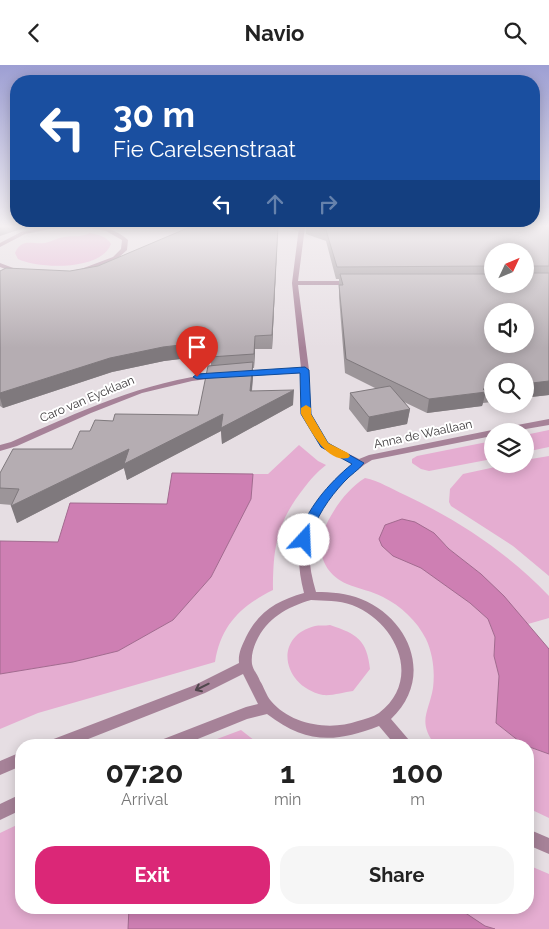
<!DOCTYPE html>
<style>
:root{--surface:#fff;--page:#f6f6f6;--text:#222;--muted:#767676;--accent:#db2777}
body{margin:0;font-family:Raleway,sans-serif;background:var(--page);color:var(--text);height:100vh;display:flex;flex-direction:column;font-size:19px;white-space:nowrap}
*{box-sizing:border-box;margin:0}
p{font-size:16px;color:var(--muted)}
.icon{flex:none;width:28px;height:28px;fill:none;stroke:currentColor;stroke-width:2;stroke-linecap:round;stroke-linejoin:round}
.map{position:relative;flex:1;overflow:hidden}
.drawer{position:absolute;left:15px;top:674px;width:519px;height:175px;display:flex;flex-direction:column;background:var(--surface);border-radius:20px;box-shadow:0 2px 12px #0003}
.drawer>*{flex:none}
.hud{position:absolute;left:10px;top:10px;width:530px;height:152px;border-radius:20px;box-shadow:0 2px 12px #0003;background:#1a4fa0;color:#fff;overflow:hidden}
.needle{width:32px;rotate:46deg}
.tools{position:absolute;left:484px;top:178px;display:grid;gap:10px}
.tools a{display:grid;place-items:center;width:50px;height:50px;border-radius:50%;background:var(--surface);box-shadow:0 2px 12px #0003;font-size:25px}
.pin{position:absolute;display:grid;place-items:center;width:42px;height:42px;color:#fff;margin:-51px -21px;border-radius:50% 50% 50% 0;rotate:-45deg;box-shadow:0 0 5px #0007}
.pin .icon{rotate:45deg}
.me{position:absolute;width:55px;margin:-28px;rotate:20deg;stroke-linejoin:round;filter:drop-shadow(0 0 4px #0008)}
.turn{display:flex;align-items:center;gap:18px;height:105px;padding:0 20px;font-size:22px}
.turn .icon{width:65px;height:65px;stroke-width:2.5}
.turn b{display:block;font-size:35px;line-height:42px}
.lanes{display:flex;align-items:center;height:48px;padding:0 20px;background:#0003;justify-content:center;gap:25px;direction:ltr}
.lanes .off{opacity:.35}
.eta{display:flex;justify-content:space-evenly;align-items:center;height:85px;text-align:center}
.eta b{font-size:30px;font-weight:700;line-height:35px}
.cta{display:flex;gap:10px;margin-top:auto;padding:10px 20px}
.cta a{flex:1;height:58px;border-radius:20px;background:var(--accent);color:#fff;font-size:20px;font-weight:700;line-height:58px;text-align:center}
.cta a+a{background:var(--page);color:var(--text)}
header{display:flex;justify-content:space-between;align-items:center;height:65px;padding:0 20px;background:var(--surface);font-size:22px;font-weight:700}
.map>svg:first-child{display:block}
.green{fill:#e5add1}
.water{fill:#ce7fb3;stroke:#a26a8f}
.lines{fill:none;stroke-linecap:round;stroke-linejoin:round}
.minor{fill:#a68298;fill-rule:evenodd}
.wall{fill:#9c9599;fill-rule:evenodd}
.shaded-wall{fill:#7f797d}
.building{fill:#b5adb2;stroke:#7f797d;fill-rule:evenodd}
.oneway{stroke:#50474d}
.route{fill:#1a73e8;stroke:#114b97}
.slow{fill:#f59e0b}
.labels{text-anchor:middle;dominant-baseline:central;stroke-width:4;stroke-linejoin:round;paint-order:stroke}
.street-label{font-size:12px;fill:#3b383a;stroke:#fff}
</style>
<header><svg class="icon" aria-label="back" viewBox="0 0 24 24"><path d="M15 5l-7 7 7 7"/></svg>Navio<svg class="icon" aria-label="search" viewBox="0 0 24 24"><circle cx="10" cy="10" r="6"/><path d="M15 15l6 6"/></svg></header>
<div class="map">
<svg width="549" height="864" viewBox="0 0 549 864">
<rect width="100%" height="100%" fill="#e6dee3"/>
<path class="green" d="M90,168C99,170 106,171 111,179C101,206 39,204 18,194L15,188C22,172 32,180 45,178C51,177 57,173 64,172C75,170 79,173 90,168Z
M549,365V382L525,387V370Z
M492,376V394L429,406L421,404L412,398V394L417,391Z
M299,380L318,396L326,400C317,407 311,414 304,423C277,457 273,482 273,525C241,541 221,560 215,597L38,648L0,664V609L73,597L118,586L173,555L211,512L251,434L253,409H268Z
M549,391V511L513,481L451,441L449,437L450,424L463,409L509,399H525V395Z
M365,413C379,416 392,424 405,430C458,455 508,488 549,531V553L528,559L481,509L449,484L446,480L385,460L382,467L393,491L420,502L470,538L488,554L495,572L494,591L499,611L496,658L524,680H435C417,656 429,647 433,623C435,607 433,589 426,574C417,556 401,541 383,532C372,526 359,524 347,519C320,507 315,481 328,456C337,439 349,423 365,413Z
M330,560C357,569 367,575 370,604L353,626C344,627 332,631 323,630C283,622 272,572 315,561C319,560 325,561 330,560Z
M241,665L260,680H201Z
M528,682L549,689V753L528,743Z
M21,758V842H528V800L549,809V864H0V768Z"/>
<path class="water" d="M172,408L253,409L251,434L211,512L173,555L118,586L73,597L0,609V476L58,477L70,438L167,439Z
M402,454L415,457L434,468L449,484L481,509L504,531L549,584V689L524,680L496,658L499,611L494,591L495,572L488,554L470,538L421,503L393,491L382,481L379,474L385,460Z
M129,843H458L485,861L495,864H128Z"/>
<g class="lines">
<path class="minor" d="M51,162H61L25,169L0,182V178L21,167Z
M84,162C100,160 116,164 128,175L127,185L117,194L85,206H81V204L113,192L121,184L122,175L106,166Z
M299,162H305L298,216H351L354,218L351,220H298L309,305L310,349L327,378L359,394L369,390L492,365L495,366H492V371L372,395C344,411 315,444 310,477C308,494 311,510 316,527C331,527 347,528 361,534C411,554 434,614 391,654L409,675L411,680H395L379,661C335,678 306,679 267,649L247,654L183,680H159L161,675L246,642L258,639L243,609L205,628L73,680H49L51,675L195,620L239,598C238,588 242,581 246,572C258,547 278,535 304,528C294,488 298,463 323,429C332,418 341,407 353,399L321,382L302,349L301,308L241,311L237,309L241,307L301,303L292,218ZM311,535C324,536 339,535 352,540C396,557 423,614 379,648C373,652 365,654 358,656C330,666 291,660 271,636C266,630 264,622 260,616C258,610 253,605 252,599C251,591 253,584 256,577C267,553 287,542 311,535Z
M0,198L21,206L22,207L19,209L0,202Z
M219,308H222V312L192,316L142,328L91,348L17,381L0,386V380L11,377C81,346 142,317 219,308Z
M549,354V360L514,366H497L501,363Z
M21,687V701L0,710V696Z
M21,729V745L0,755V739Z
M528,764L549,773V789L528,780Z"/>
</g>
<path class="wall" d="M278,162L272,284H255L254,303H253V312L252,326L293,340L222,379L221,366L127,415L124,403L17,458L12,440L0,439V408L72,384L90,366L113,356L198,350L211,300V290L164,296L112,307L3,343L0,341V206H70L98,201Z
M284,162H299L298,166Z
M306,162H549V330L531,332L530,335H525V306H492V337L483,338L482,341L427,348L404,337L410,344L407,359L367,367L349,344L350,328L377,324L345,308L339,232V214H336L326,176L306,169ZM492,186L525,219H492Z"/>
<path class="shaded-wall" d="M0,162H27L0,171Z
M278,162L272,284V270Z
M255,271V284L254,303V289Z
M213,276L214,290L164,296L112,307L3,343L0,333V328L110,293L163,282Z
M253,297V312L250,341V326Z
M549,316V330L531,332L534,320L532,318Z
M294,325L293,340L222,379L221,366L127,415L124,403L17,458L11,441L129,384L223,349Z
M486,327L482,341L427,348L429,334Z
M410,344L407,359L367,367L369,352Z"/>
<path class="building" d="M190,162H278L272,270L255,271L254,289L210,292L213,276L163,282L110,293L0,328V206L6,203L70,206L98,201Z
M316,162H549V201H528L526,203L527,208H549V316L532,318L534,320L525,321V306H492V323L483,324L486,327L429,334L346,294L339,220H343L340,209H492V219H525V186H492V201L337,202L326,165ZM492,246H525V279H492Z
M253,297L250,326L294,325L221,363L223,349L124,399L129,384L11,441L19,424L0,423V408L13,384H72L80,366H90L95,355L113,356L115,349L198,350L208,301Z
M390,321L410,344L369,352L350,328Z"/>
<defs><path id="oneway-shaft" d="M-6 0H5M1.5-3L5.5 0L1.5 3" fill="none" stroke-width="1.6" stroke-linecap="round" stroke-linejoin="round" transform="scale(1.25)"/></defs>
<use class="oneway" href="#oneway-shaft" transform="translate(202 622) rotate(154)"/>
<linearGradient id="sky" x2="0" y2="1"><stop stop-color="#9d9fd3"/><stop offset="0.57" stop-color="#f4f0f2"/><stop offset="1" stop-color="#f4f0f2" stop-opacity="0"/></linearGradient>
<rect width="549" height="283" fill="url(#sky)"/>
<path class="route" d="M305,302L309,305L311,349L328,378L364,398C359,405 350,410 344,417C329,433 315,453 310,475L304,479L298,475C305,445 329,418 352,399L321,382L301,349L300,308L197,314L193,312L197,309Z"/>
<path class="slow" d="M306,340L311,343V349L328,378L348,388L350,391L348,393C326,398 310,364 301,349V343Z"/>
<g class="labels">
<g class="street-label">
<text transform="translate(87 334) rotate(-23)">Caro van Eycklaan</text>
<text transform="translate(423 369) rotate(-12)">Anna de Waallaan</text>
</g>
</g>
</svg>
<div class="tools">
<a><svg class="needle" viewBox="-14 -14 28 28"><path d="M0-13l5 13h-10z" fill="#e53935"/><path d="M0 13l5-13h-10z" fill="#767676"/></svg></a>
<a><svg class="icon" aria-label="sound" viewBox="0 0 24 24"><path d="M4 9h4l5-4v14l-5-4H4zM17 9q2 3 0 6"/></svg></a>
<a><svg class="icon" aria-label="search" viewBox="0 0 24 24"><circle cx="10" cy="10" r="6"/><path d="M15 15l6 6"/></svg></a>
<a><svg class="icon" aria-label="layers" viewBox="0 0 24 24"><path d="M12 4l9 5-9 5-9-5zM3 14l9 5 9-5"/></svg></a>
</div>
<div class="pin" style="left:197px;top:312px;background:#d93025"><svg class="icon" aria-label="arrive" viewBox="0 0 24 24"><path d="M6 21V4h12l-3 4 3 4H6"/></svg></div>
<svg class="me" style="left:304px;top:475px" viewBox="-20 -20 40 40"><circle r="19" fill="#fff"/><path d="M0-13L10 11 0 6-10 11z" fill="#1a73e8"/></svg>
<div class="hud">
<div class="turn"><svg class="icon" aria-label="left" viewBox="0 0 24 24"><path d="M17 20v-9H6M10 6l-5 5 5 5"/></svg><div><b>30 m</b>Fie Carelsenstraat</div></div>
<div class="lanes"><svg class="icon" aria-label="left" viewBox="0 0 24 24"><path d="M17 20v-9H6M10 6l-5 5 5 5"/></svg><svg class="icon off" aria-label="ahead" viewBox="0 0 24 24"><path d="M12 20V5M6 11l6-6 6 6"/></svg><svg class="icon off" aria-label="right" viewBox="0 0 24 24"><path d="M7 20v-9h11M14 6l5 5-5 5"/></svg></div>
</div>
<section class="drawer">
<div class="eta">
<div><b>07:20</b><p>Arrival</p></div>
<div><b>1</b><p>min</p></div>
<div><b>100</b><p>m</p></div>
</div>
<div class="cta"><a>Exit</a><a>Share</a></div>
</section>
</div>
